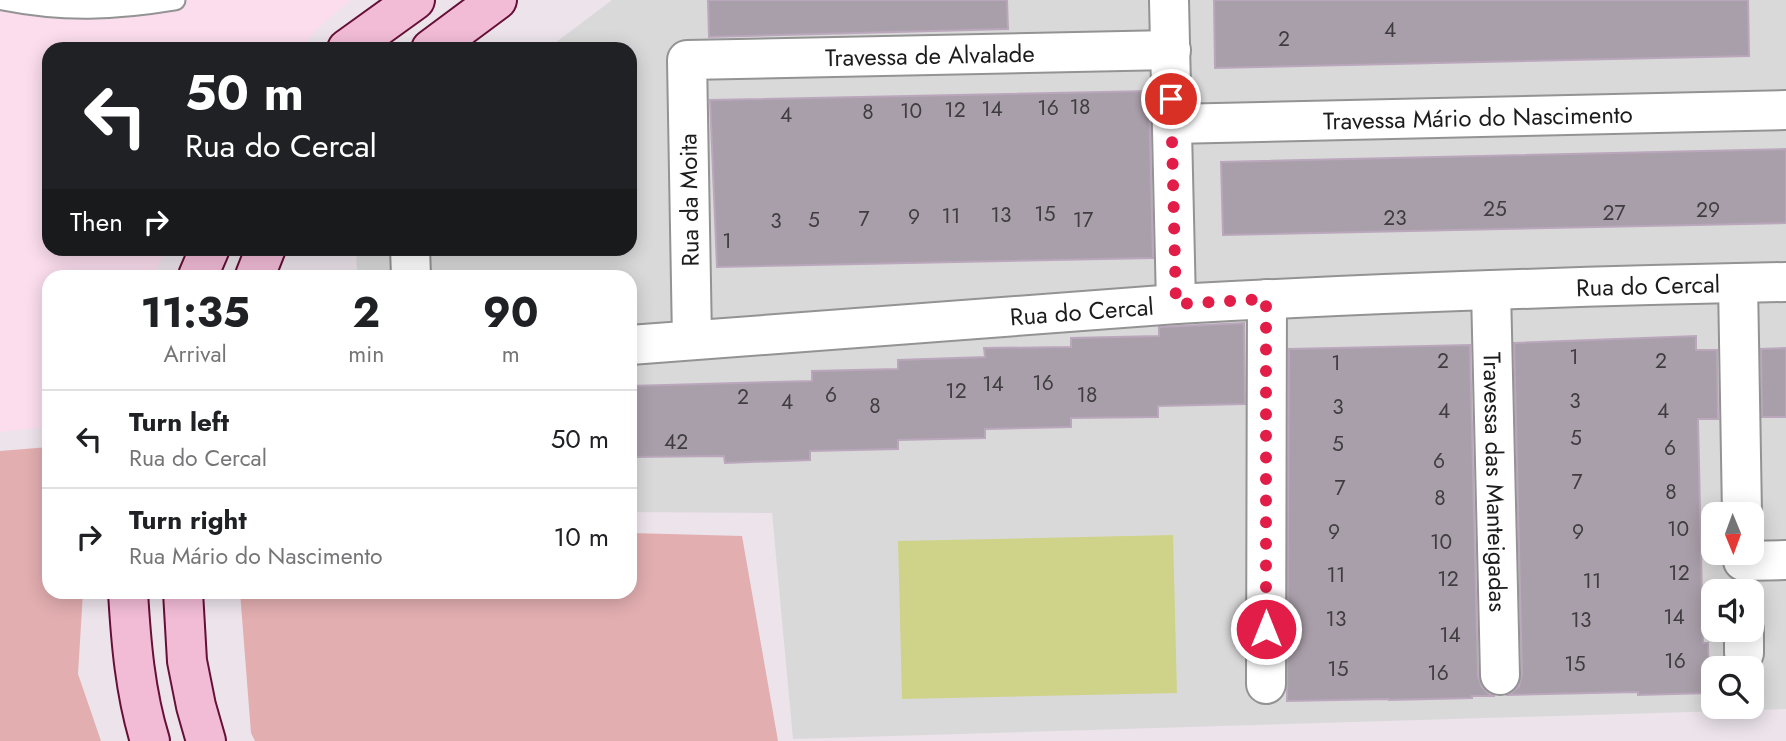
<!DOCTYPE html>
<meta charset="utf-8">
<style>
:root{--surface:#fff;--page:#f6f6f6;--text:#202124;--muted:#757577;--line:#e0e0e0}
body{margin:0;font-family:Jost,sans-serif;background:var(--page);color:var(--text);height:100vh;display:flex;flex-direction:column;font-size:26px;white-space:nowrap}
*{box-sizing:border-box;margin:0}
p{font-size:23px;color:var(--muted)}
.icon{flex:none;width:38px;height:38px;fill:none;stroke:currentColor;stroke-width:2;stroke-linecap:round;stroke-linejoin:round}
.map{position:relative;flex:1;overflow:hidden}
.details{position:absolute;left:42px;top:270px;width:595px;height:329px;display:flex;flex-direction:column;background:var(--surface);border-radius:21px;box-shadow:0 4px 18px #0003}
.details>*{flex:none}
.guide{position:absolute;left:42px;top:42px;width:595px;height:214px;border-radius:21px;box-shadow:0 4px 18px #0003;background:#202124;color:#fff;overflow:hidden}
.needle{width:46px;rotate:179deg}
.buttons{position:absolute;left:1701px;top:502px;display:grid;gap:14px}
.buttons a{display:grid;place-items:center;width:63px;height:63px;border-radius:14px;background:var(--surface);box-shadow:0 4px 18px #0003;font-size:35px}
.pin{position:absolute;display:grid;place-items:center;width:60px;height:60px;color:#fff;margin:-30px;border:4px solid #fff;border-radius:50%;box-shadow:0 2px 7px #0007}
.me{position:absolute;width:77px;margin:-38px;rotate:0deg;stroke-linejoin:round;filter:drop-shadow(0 0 5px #0008)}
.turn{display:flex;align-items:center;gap:24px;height:147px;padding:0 28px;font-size:32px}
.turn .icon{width:91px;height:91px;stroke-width:2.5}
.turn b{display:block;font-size:49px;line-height:60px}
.then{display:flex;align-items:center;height:66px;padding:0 28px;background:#0003;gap:14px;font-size:26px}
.eta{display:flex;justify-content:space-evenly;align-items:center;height:119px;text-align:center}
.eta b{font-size:42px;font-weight:700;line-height:49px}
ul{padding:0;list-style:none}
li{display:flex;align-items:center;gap:21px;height:98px;padding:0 28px;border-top:2px solid var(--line)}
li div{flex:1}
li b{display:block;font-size:26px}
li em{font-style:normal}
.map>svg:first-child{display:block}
.residential{fill:#dad9da;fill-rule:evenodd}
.education{fill:#fbddee}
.grass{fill:#e2aeb0}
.pitch{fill:#cfd389}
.building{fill:#a99faa;stroke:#baa7bc;stroke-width:2}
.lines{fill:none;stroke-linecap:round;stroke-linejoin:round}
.lane-casing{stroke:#939393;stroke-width:23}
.street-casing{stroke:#939393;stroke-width:42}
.secondary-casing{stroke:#661037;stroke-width:42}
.lane{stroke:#fff;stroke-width:19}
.street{stroke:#fff;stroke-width:38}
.secondary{stroke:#f2bcd7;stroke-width:38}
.route{stroke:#e11d48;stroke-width:12;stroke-dasharray:0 21.6}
.labels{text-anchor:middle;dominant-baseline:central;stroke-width:7;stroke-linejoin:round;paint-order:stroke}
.number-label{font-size:21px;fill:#3f3d40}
.street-label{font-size:24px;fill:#1c1c1c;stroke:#fff}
</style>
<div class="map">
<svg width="1786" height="741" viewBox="0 0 1786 741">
<rect width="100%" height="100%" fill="#ece3eb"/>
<path class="residential" d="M612,0H1786V709L793,739L772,513L630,512V276H357L356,249L630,248V49H547ZM1713,514H1752V553H1713ZM1713,592H1752V630H1713ZM1713,668H1752V707H1713Z"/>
<path class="education" d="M0,0H351L318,28L300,49H49V248L166,249L153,276H49V427L0,432Z"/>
<path class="grass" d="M49,447V592H83L78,674L101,741H0V451Z
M630,533L742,536L778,741H255L251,733L240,592H630Z"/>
<path class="pitch" d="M1173,535L1177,693L902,699L898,541Z"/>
<path class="building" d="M708,0H1007L1008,29L709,37Z
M1214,0H1748L1749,56L1215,68Z
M1149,91L1153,258L717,267L710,100Z
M1786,149V223L1223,235L1221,162Z
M1244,323L1245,404L1158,406V417L1071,418V427L985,429V438L898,440V449L810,451V460L725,463L724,456L630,457V386L812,381V371L898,369V360L985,357L984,348L1071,347V338L1159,336V327Z
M1696,336V350H1717L1718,419H1698L1703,643H1708L1709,693L1638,695V692L1506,695L1512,693L1519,686L1522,674L1514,343Z
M1470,345L1478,676L1482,687L1489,694L1495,696H1472V698L1389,700V699L1287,701L1289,349Z
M1786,348V417H1762L1761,349Z"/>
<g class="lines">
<g class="lane-casing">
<path id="lane" d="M3,0C63,12 115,10 175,0"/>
</g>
<g class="street-casing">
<g id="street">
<path d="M1169,0L1176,304"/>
<path id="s1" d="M1172,124L1786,110"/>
<path d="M410,248L411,276"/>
<path d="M1738,283L1742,514"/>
<path id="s2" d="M1491,290L1500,675"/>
<path id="s3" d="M692,339L687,60L1171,50"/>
<path id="s4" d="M630,345L1176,304C1379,293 1583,286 1786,282"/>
<path d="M1743,561L1786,560"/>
<path d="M1744,630V653"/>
<path d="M1266,684L1267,299"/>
</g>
</g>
<g class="secondary-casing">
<path id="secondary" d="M347,49L415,0
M431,49L497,0
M198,276L210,248
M255,276L266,248
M128,592C131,642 135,692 150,741
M183,592L187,661L196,706L206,741"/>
</g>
<use href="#lane" class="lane"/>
<use href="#street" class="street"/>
<use href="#secondary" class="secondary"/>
</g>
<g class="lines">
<path class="route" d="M1171,99L1176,304L1266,299V629"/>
</g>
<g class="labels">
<g class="number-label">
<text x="1390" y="30">4</text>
<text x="1284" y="39">2</text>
<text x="1080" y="107">18</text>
<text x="1048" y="108">16</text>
<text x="992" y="109">14</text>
<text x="955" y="110">12</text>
<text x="911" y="111">10</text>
<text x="868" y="112">8</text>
<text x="786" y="115">4</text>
<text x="1495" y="209">25</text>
<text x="1708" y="210">29</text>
<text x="1614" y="213">27</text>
<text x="1045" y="214">15</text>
<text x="1001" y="215">13</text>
<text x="951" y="216">11</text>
<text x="914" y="217">9</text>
<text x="1395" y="218">23</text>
<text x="864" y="219">7</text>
<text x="814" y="220">5</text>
<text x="1083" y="220">17</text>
<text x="776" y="221">3</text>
<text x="727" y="241">1</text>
<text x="1574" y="357">1</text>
<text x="1443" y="361">2</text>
<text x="1661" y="361">2</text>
<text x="1336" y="363">1</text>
<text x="1043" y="383">16</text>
<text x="993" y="384">14</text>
<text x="956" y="391">12</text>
<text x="831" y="395">6</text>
<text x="1087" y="395">18</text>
<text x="743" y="397">2</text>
<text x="1575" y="401">3</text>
<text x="787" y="402">4</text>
<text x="875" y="406">8</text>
<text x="1338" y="407">3</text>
<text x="1444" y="411">4</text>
<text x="1663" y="411">4</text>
<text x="1576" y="438">5</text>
<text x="676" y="442">42</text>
<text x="1338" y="444">5</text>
<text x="1670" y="448">6</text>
<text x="1439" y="461">6</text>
<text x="1577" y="482">7</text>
<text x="1340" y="488">7</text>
<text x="1671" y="492">8</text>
<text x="1440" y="498">8</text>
<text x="1678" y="529">10</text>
<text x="1334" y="532">9</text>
<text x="1578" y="532">9</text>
<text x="1441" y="542">10</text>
<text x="1679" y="573">12</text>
<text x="1336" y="575">11</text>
<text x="1448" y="579">12</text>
<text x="1592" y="581">11</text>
<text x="1674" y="617">14</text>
<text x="1336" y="619">13</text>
<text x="1581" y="620">13</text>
<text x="1450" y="635">14</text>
<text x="1675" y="661">16</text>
<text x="1575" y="664">15</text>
<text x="1338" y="669">15</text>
<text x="1438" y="673">16</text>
</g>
<g class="street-label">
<text stroke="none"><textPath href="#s3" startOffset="522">Travessa de Alvalade</textPath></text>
<text stroke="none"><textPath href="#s1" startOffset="306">Travessa Mário do Nascimento</textPath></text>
<text transform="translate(689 200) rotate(-91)">Rua da Moita</text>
<text stroke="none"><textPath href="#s4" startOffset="1020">Rua do Cercal</textPath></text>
<text stroke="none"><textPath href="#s4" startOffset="453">Rua do Cercal</textPath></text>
<text stroke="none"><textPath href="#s2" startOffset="192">Travessa das Manteigadas</textPath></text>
</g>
</g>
</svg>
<div class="buttons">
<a><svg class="needle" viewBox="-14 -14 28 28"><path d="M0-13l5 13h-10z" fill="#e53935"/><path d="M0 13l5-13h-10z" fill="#757577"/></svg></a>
<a><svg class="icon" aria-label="sound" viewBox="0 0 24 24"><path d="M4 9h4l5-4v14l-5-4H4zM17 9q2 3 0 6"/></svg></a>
<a><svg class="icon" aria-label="search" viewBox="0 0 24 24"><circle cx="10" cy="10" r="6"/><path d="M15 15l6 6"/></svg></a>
</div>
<div class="pin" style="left:1171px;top:99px;background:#d93025"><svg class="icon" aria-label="arrive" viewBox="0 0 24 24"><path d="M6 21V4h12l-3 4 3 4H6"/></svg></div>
<svg class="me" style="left:1266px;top:629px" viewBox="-20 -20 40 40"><circle r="17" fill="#e11d48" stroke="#fff" stroke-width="3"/><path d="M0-11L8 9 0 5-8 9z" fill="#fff"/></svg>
<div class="guide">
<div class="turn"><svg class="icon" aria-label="left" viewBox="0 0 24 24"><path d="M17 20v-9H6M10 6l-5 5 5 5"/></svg><div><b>50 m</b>Rua do Cercal</div></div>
<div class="then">Then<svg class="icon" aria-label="right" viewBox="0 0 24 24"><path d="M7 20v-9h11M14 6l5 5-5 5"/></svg></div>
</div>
<section class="details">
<div class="eta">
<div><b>11:35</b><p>Arrival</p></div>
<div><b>2</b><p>min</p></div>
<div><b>90</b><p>m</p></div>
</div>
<ul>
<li><svg class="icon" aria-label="left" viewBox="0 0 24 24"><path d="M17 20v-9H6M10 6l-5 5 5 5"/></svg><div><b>Turn left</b><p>Rua do Cercal</p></div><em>50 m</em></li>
<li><svg class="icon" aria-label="right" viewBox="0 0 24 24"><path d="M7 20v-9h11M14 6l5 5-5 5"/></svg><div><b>Turn right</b><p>Rua Mário do Nascimento</p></div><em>10 m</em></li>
</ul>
</section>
</div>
